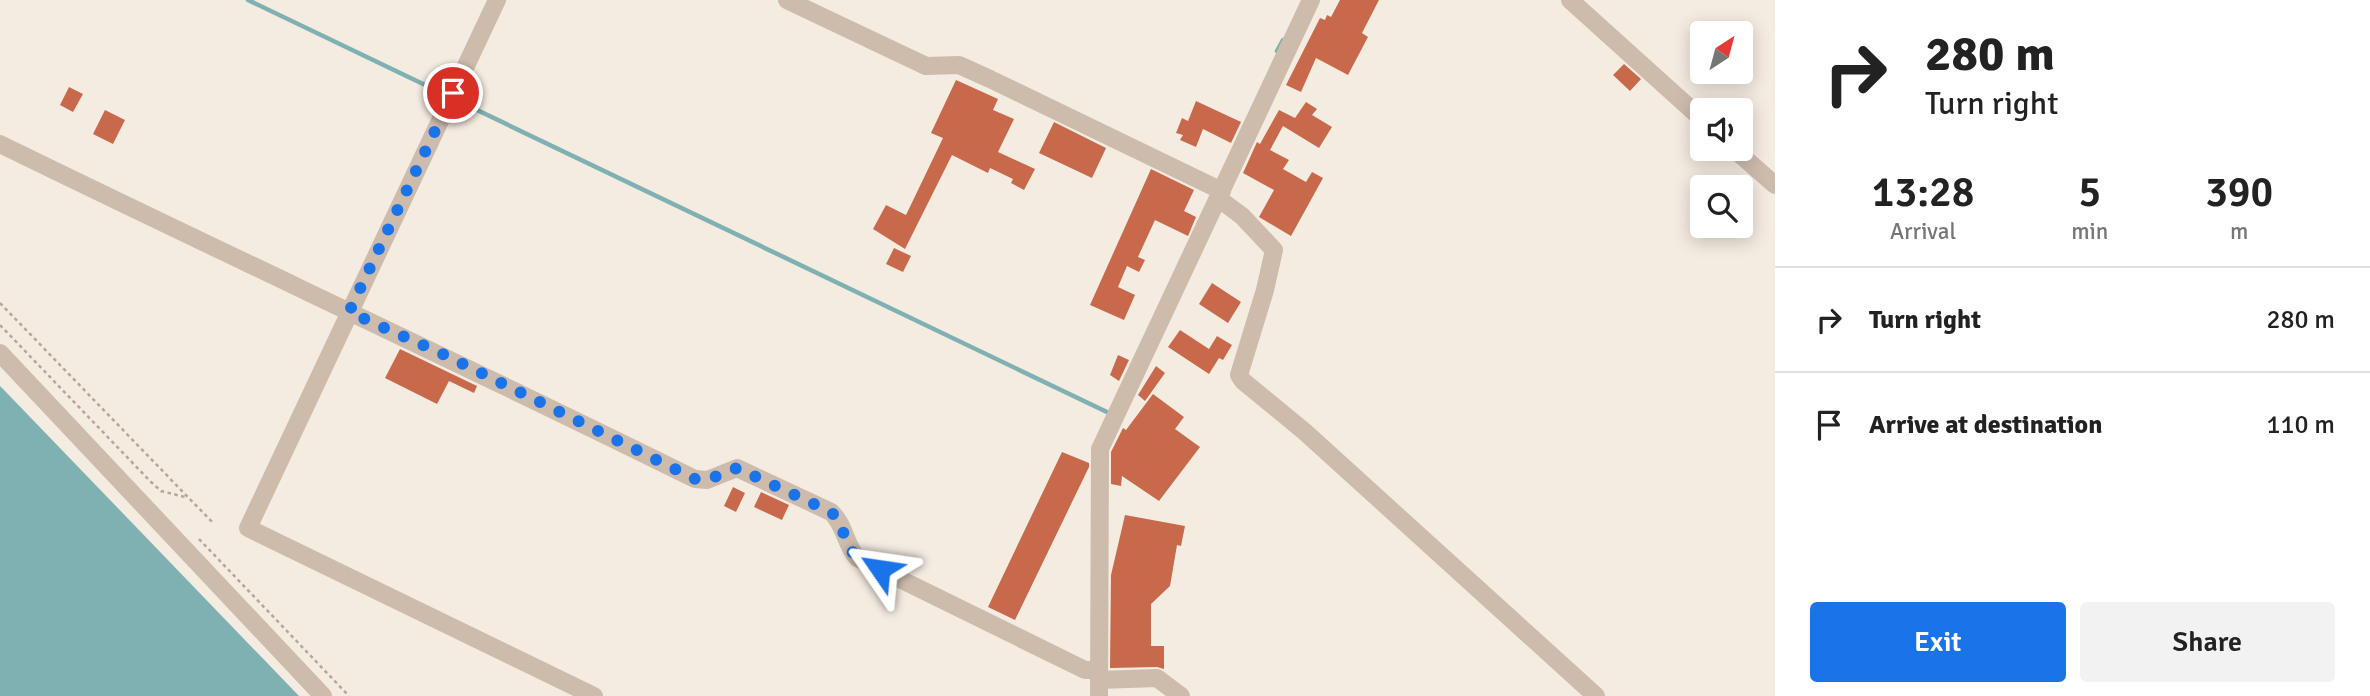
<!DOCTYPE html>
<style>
:root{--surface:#fff;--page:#f2f2f2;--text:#222;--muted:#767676;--line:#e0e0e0;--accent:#1a73e8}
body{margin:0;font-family:Signika,sans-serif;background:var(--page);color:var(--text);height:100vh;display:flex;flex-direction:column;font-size:26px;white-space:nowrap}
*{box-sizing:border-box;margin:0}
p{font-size:23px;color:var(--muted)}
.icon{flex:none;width:38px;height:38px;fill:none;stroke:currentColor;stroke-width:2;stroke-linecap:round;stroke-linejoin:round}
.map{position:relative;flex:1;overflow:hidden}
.panel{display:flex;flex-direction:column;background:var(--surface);width:595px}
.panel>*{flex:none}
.hud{background:#fff;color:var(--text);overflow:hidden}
.needle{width:46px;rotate:36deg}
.tools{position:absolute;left:1690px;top:21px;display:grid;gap:14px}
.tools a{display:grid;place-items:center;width:63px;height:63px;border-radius:7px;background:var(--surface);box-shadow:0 4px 18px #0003;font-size:35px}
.pin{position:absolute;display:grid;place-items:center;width:60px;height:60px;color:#fff;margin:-30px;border:4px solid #fff;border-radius:50%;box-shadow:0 2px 7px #0007}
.me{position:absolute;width:77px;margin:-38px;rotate:302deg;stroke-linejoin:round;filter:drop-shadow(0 0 5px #0008)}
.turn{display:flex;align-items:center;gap:24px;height:147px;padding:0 35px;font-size:32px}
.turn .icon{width:91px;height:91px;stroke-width:2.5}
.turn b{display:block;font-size:49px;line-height:60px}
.eta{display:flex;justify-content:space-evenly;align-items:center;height:119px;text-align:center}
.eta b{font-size:42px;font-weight:600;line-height:49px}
.button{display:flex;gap:14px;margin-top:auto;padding:14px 35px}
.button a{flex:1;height:80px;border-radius:7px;background:var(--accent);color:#fff;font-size:28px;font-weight:600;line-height:80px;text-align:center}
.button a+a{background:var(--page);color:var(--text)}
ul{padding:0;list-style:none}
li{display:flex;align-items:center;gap:21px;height:105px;padding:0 35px;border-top:2px solid var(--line)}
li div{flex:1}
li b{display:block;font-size:26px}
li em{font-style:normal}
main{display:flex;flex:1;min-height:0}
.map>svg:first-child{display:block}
.water{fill:#7fb0b2}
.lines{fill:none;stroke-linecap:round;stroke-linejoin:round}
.stream{stroke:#7fb0b2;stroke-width:4.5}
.building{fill:#c8694b}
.path{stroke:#b9a596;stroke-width:2.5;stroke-dasharray:3.5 3.5;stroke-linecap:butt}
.minor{stroke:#cdbbac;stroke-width:18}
.route{stroke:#1a73e8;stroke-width:12;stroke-dasharray:0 21.6}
</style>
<main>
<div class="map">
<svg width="1775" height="696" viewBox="0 0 1775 696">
<rect width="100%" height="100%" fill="#f4ebe1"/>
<path class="water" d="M0,386L4,390L299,696H0Z"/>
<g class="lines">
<path class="stream" d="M248,0L446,95
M1277,51L1283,40
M454,99L1109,413"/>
</g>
<path class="building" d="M1340,0H1379L1362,33L1368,37L1348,75L1316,58L1301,92L1286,85L1320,18L1325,20L1327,15L1331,17Z
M1624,64L1641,79L1630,91L1613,75Z
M956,80L998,99L993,110L1014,119L998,152L1035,169L1024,190L1011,183L1013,179L990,168L988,173L952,155L905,249L873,229L886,205L906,215L943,138L931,133Z
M69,87L83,94L73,112L60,105Z
M1196,101L1241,122L1231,143L1203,129L1196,147L1180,140L1183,135L1176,133L1182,118L1188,121Z
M1306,102L1317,109L1312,115L1332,127L1319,148L1283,126L1270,150L1289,160L1283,169L1306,182L1312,172L1323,178L1291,236L1259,217L1274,190L1243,173L1257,142L1260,144L1279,110L1295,118Z
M105,110L125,120L113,144L93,134Z
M1054,122L1106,148L1092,178L1039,153Z
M1151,169L1194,190L1184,211L1196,217L1188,236L1155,220L1138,257L1145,260L1139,272L1127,266L1118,287L1135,295L1124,320L1090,305Z
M894,248L911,256L903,272L886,264Z
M1212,283L1241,302L1228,323L1199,304Z
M1180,330L1209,349L1217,336L1232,345L1223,360L1219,358L1209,374L1168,347Z
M400,349L477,386L474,393L449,381L437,404L385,378Z
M1118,355L1129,360L1119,381L1110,375Z
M1156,366L1165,373L1145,401L1138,395Z
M1153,394L1184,417L1175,429L1200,447L1159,501L1122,476L1121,486L1111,484V452L1123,428L1126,430Z
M1062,452L1089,463V467L1015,620L988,607Z
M733,487L745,493L736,512L724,506Z
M761,492L789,505L782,520L754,507Z
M1125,515L1185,526L1181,546L1177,545L1170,586L1151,604V646H1164V669L1157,667L1110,668L1111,575Z"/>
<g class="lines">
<path class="path" d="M0,303L214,524
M0,325L150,481L161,491L185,497
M199,539L349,696"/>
<path class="minor" d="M497,0L248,528L594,696
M787,0L926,66L959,65L990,79L1222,191
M1570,0L1703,120
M0,144C231,257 465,365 695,479L707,480L737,468L831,512C845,525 845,544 857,558L1085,670H1099
M1734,149L1775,185
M1219,199L1242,216L1274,250L1265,290L1239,375L1243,381L1305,432L1596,696
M0,353L323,696
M1099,680L1157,678L1181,696
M1099,696L1100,449L1311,0"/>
</g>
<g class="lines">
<path class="route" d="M453,93L349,312L445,355L695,479L707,480L737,468L831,512C843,523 843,538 852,551C857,561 871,564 880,569"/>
</g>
</svg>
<div class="tools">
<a><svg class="needle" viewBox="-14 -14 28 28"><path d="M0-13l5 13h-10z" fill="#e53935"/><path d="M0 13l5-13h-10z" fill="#767676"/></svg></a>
<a><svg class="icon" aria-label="sound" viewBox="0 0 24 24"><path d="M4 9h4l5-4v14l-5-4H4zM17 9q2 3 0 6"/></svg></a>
<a><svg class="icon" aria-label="search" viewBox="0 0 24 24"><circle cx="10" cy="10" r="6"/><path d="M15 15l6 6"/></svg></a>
</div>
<div class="pin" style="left:453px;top:93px;background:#d93025"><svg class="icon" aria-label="arrive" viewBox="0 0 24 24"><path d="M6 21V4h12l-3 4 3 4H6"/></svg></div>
<svg class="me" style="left:880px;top:569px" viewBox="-20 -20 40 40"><path d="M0-17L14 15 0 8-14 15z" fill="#1a73e8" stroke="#fff" stroke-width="4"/></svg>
</div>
<section class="panel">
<div class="hud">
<div class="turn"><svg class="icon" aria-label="right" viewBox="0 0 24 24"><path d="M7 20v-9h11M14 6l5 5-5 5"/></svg><div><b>280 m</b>Turn right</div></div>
</div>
<div class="eta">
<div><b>13:28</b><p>Arrival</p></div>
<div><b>5</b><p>min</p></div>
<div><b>390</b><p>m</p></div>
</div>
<ul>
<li><svg class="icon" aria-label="right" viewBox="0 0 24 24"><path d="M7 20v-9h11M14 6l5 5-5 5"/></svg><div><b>Turn right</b></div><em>280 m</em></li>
<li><svg class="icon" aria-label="arrive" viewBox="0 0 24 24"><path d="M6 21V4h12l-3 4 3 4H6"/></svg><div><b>Arrive at destination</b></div><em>110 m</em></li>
</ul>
<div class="button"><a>Exit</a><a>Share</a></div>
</section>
</main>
